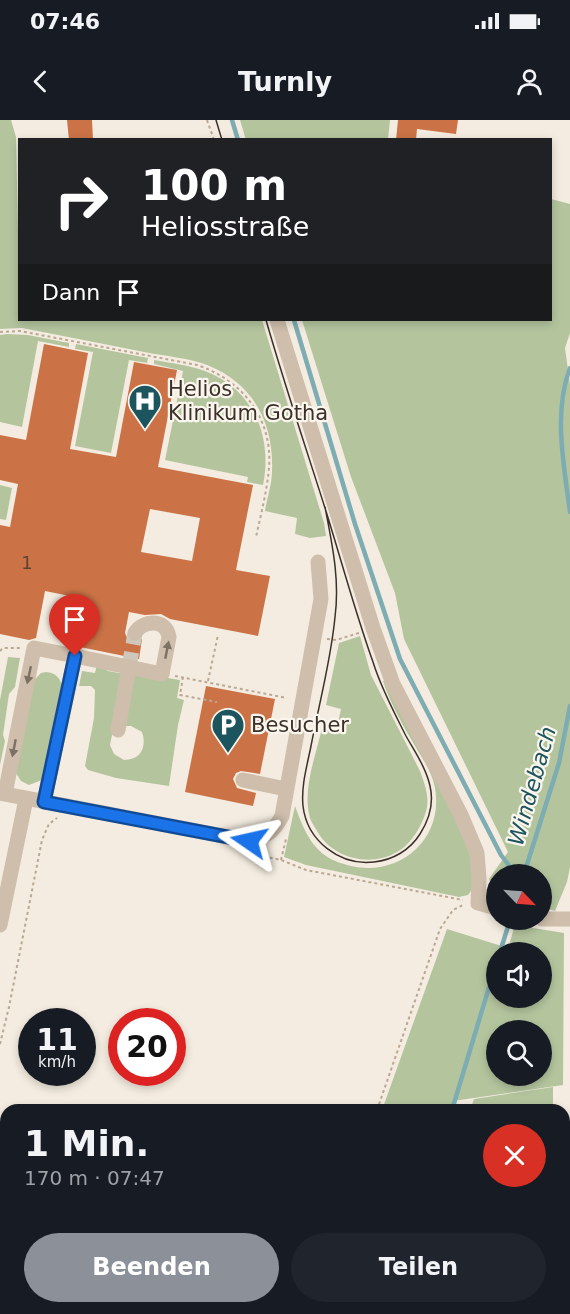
<!DOCTYPE html>
<html lang="de">
<meta charset="utf-8">
<style>
:root{--surface:#171b24;--page:#20242c;--text:#f1f3f6;--muted:#9ea1a6;--accent:#8c9099}
body{margin:0;font-family:"DejaVu Sans",sans-serif;background:var(--page);color:var(--text);height:100vh;display:flex;flex-direction:column;font-size:22px;white-space:nowrap}
*{box-sizing:border-box;margin:0}
p{font-size:20px;color:var(--muted)}
.icon{flex:none;width:33px;height:33px;fill:none;stroke:currentColor;stroke-width:2;stroke-linecap:round;stroke-linejoin:round}
.map{position:relative;flex:1;overflow:hidden}
.sheet{position:absolute;left:0px;top:984px;width:570px;height:210px;display:flex;flex-direction:column;background:var(--surface);border-radius:18px 18px 0 0;box-shadow:0 3px 9px #0003}
.sheet>*{flex:none}
.guide{position:absolute;left:18px;top:18px;width:534px;height:183px;border-radius:0px;box-shadow:0 3px 9px #0003;background:#202124;color:#fff;overflow:hidden}
.needle{width:39px;rotate:115deg}
.controls{position:absolute;left:486px;top:744px;display:grid;gap:12px}
.controls a{display:grid;place-items:center;width:66px;height:66px;border-radius:50%;background:var(--surface);box-shadow:0 3px 9px #0003;font-size:30px}
.speed{position:absolute;left:18px;top:888px;display:flex;gap:12px;font-size:30px;font-weight:700;text-align:center}
.speed>*{display:grid;place-content:center;width:78px;height:78px;border-radius:50%;background:var(--surface);box-shadow:0 3px 9px #0003;line-height:1}
.speed small{font-size:15px;font-weight:400}
.speed .limit{border:9px solid #d22;background:#fff;color:#111}
.pin{position:absolute;display:grid;place-items:center;width:51px;height:51px;color:#fff;margin:-62px -26px;border-radius:50% 50% 50% 0;rotate:-45deg;box-shadow:0 0 6px #0007}
.pin .icon{rotate:45deg}
.me{position:absolute;width:66px;margin:-33px;rotate:281deg;stroke-linejoin:round;filter:drop-shadow(0 0 4px #0008)}
.turn{display:flex;align-items:center;gap:21px;height:126px;padding:0 24px;font-size:27px}
.turn .icon{width:78px;height:78px;stroke-width:2.5}
.turn b{display:block;font-size:42px;line-height:51px}
.then{display:flex;align-items:center;height:57px;padding:0 24px;background:#0003;gap:12px;font-size:22px}
.round{display:grid;place-items:center;flex:none;width:63px;height:63px;border-radius:32px;background:var(--page)}
.headline{display:flex;align-items:center;justify-content:space-between;height:102px;padding:0 24px}
h1{font-size:36px;font-weight:600;line-height:45px}
.cta{display:flex;gap:12px;margin-top:auto;padding:12px 24px}
.cta a{flex:1;height:69px;border-radius:36px;background:var(--accent);color:#fff;font-size:24px;font-weight:600;line-height:69px;text-align:center}
.cta a+a{background:var(--page);color:var(--text)}
.status{display:flex;justify-content:space-between;align-items:center;height:42px;padding:0 30px;background:var(--surface);direction:ltr}
.status svg{height:16px;fill:currentColor}
header{display:flex;justify-content:space-between;align-items:center;height:78px;padding:0 24px;background:var(--surface);font-size:27px;font-weight:600}
.map>svg:first-child{display:block}
.green{fill:#b4c59e;fill-rule:evenodd}
.lines{fill:none;stroke-linecap:round;stroke-linejoin:round}
.stream{stroke:#7dacb3;stroke-width:4.5}
.building{fill:#cb7347;fill-rule:evenodd}
.minor-tunnel{stroke:#cfc7bc;stroke-width:15;stroke-dasharray:15 8;stroke-linecap:butt}
.path{stroke:#baa894;stroke-width:2;stroke-dasharray:3 3;stroke-linecap:butt}
.minor{stroke:#cebeab;stroke-width:15}
.tram{stroke:#3b312a;stroke-width:1.5}
.oneway{fill:#7d7064}
.route-casing{stroke:#114b97;stroke-width:15}
.route{stroke:#1a73e8;stroke-width:10}
.labels{text-anchor:middle;dominant-baseline:central;stroke-width:4.5;stroke-linejoin:round;paint-order:stroke}
.number-label{font-size:18px;fill:#5f4231}
.poi-label{font-size:21px;fill:#3b312a;stroke:#fbf6ed;text-anchor:start}
.water-label{font-size:22px;font-style:italic;fill:#1d555f;stroke:#fbf6ed}
</style>
<div class="status"><b>07:46</b><svg viewBox="0 0 49 12"><path d="M0 12V9h3v3zM5 12V6h3v6zM10 12V3h3v9zM15 12V0h3v12zM26 1h20v11H26zM47 4h2v5h-2z"/></svg></div>
<header><svg class="icon" aria-label="back" viewBox="0 0 24 24"><path d="M15 5l-7 7 7 7"/></svg>Turnly<svg class="icon" aria-label="person" viewBox="0 0 24 24"><circle cx="12" cy="8" r="4"/><path d="M4 21q1-7 8-7t8 7"/></svg></header>
<div class="map">
<svg width="570" height="1194" viewBox="0 0 570 1194">
<rect width="100%" height="100%" fill="#f4ece0"/>
<path class="green" d="M0,0H11L16,17L20,200H262L324,403L326,416L310,418L295,414L297,398L265,391C267,378 272,364 272,351C274,303 253,263 207,245C188,238 165,236 144,232C104,224 63,216 22,208L0,209Z
M240,0H390L388,19L246,20Z
M551,79L570,84V213L565,228L570,264V747L567,762L555,791L542,787V754H496V770L489,759L508,732L404,519L395,473L351,357L302,200H550Z
M7,214L28,215L69,223V227L38,221L22,307L0,302V215Z
M76,224L148,238L147,243L129,240L111,333L75,326L93,232L75,229Z
M154,240C171,243 189,245 205,251C253,269 273,316 263,365L247,362L248,357L165,340L183,251L154,244Z
M0,365L12,368L6,400L0,399Z
M360,516L371,555L420,651C424,662 429,675 427,687C424,703 411,725 397,732C370,748 332,738 317,711C314,706 310,700 309,694C303,666 317,632 323,604L337,607L341,589L326,585L339,523Z
M8,537L20,538L15,567L9,574L3,615L5,621L0,645V580Z
M97,544L108,551L124,554L110,625L114,634L124,640C141,640 147,627 142,612L131,606H124L132,552L180,560L177,578L184,580L178,605L169,666L116,658L88,650L85,646L94,598L95,570L91,566H79L82,551L95,553Z
M46,552C56,553 61,558 62,568L42,660L29,665L21,661L16,653L33,561L41,553Z
M388,559L464,713L472,742L473,768L468,775L459,777L306,745L284,737L295,686C302,705 309,724 326,736C333,741 343,744 351,746C400,757 444,719 435,668C432,650 419,634 411,619C400,600 390,582 383,561Z
M515,805L564,813L563,965L453,981L450,990H382L447,809L508,828ZM496,832H542V878H496ZM496,910H542V956H496Z
M553,967V990H470L474,979Z
M0,1076L5,1083L6,1098V1185L0,1181Z
M11,1188H69L80,1194H22Z
M299,1188H386L384,1194H297Z
M407,1188H557V1194H405Z"/>
<g class="lines">
<path class="stream" d="M232,0L238,20
M294,200L355,404L400,539L501,735L510,747L511,754
M570,248C553,292 564,346 570,392
M524,754L559,643L570,586
M500,832L510,800
M452,990L496,844
M566,1140V1169
M390,1194L391,1188
M566,1194V1185"/>
</g>
<path class="building" d="M67,0H92L93,20H69Z
M398,0H458L456,14L417,9L416,20H396Z
M44,224L88,233L70,329L116,337L134,242L177,250L158,347L253,365L236,450L270,456L258,516L170,499L161,494L145,495L129,492L125,513L128,520L133,522L142,519L139,539L80,527L90,480L45,471L36,518L29,520L0,514V405L10,407L18,364L0,360V315L26,320ZM150,389L200,398L192,441L141,432Z
M206,566L275,579L260,654L241,651L236,653L233,659L237,668L256,673L253,686L185,672Z"/>
<g class="lines">
<path class="minor-tunnel" d="M129,547L135,513"/>
<path class="path" d="M207,0L214,20
M0,212L20,211L197,245C242,260 273,298 269,348C267,371 261,394 256,417
M327,519L336,520L359,513
M0,531L3,528H20
M175,556L287,578
M183,557L180,575L217,582
M208,561L218,515
M258,735L281,740L306,750L463,780
M281,740L286,719
M0,924L9,887L42,720L49,704L57,698
M377,990L440,809L453,790L463,785
M564,1178H570"/>
<path class="minor" d="M277,200L373,508L393,564L461,695L477,733L479,758L478,783L496,788
M75,536L162,554L169,517C166,498 143,500 135,513
M118,610L129,547
M243,660L286,669
M0,673L249,721C267,716 273,713 282,696L321,479L318,442
M5,674L34,528L75,536L44,682
M542,799H570
M0,805L26,679"/>
<path class="tram" d="M216,0L222,20
M266,200C284,263 305,325 325,388C341,439 355,492 373,542C381,568 394,592 406,616C415,632 426,648 430,666C434,683 429,700 420,714C410,730 393,740 374,742C340,746 307,721 303,686C301,666 307,646 311,626C319,584 331,540 335,497C340,459 332,424 325,387"/>
</g>
<defs><path id="oneway-solid" d="M-6-.8H1V-3.2L6.5 0L1 3.2V.8H-6Z" transform="scale(1.5)"/></defs>
<g class="oneway">
<use href="#oneway-solid" transform="translate(167 530) rotate(-79)"/>
<use href="#oneway-solid" transform="translate(29 555) rotate(102)"/>
<use href="#oneway-solid" transform="translate(14 628) rotate(101)"/>
</g>
<g class="lines">
<g class="route-casing">
<path id="route" d="M75,536L44,682L249,721"/>
</g>
<use href="#route" class="route"/>
</g>
<defs>
<g id="hospital-pin" transform="scale(1.725)"><path d="M0 17L-7.5 6A9.5 9.5 0 1 1 7.5 6Z" fill="#1d555f" stroke="#fbf6ed"/><path d="M-5-5h3v3.5h4V-5h3V5h-3V1.5h-4V5h-3Z" fill="#fff"/></g>
<g id="parking-pin" transform="scale(1.725)"><path d="M0 17L-7.5 6A9.5 9.5 0 1 1 7.5 6Z" fill="#1d555f" stroke="#fbf6ed"/><path d="M-3.5-5.5H1a3.5 3.5 0 0 1 0 7H-1V5.5H-3.5ZM-1-3.4V-.6H.8a1.4 1.4 0 0 0 0-2.8Z" fill="#fff"/></g>
</defs>
<g fill-rule="evenodd">
<use href="#hospital-pin" x="145" y="281"/>
<use href="#parking-pin" x="228" y="605"/>
</g>
<g class="labels">
<g class="number-label">
<text x="27" y="442">1</text>
</g>
<g class="poi-label">
<text x="168" y="269">Helios<tspan x="168" dy="24">Klinikum Gotha</tspan></text>
<text x="251" y="605">Besucher</text>
</g>
<g class="water-label">
<text transform="translate(532 666) rotate(-74)">Windebach</text>
</g>
</g>
</svg>
<div class="controls">
<a><svg class="needle" viewBox="-14 -14 28 28"><path d="M0-13l5 13h-10z" fill="#e53935"/><path d="M0 13l5-13h-10z" fill="#9ea1a6"/></svg></a>
<a><svg class="icon" aria-label="sound" viewBox="0 0 24 24"><path d="M4 9h4l5-4v14l-5-4H4zM17 9q2 3 0 6"/></svg></a>
<a><svg class="icon" aria-label="search" viewBox="0 0 24 24"><circle cx="10" cy="10" r="6"/><path d="M15 15l6 6"/></svg></a>
</div>
<div class="speed"><div>11<small>km/h</small></div><div class="limit">20</div></div>
<div class="pin" style="left:75px;top:536px;background:#d93025"><svg class="icon" aria-label="arrive" viewBox="0 0 24 24"><path d="M6 21V4h12l-3 4 3 4H6"/></svg></div>
<svg class="me" style="left:249px;top:721px" viewBox="-20 -20 40 40"><path d="M0-17L14 15 0 8-14 15z" fill="#1a73e8" stroke="#fff" stroke-width="4"/></svg>
<div class="guide">
<div class="turn"><svg class="icon" aria-label="right" viewBox="0 0 24 24"><path d="M7 20v-9h11M14 6l5 5-5 5"/></svg><div><b>100 m</b>Heliosstraße</div></div>
<div class="then">Dann<svg class="icon" aria-label="arrive" viewBox="0 0 24 24"><path d="M6 21V4h12l-3 4 3 4H6"/></svg></div>
</div>
<section class="sheet">
<div class="headline"><div><h1>1 Min.</h1><p>170 m · 07:47</p></div><a class="round" style="background:#d93025;color:#fff"><svg class="icon" aria-label="close" viewBox="0 0 24 24"><path d="M6 6l12 12M18 6L6 18"/></svg></a></div>
<div class="cta"><a>Beenden</a><a>Teilen</a></div>
</section>
</div>
